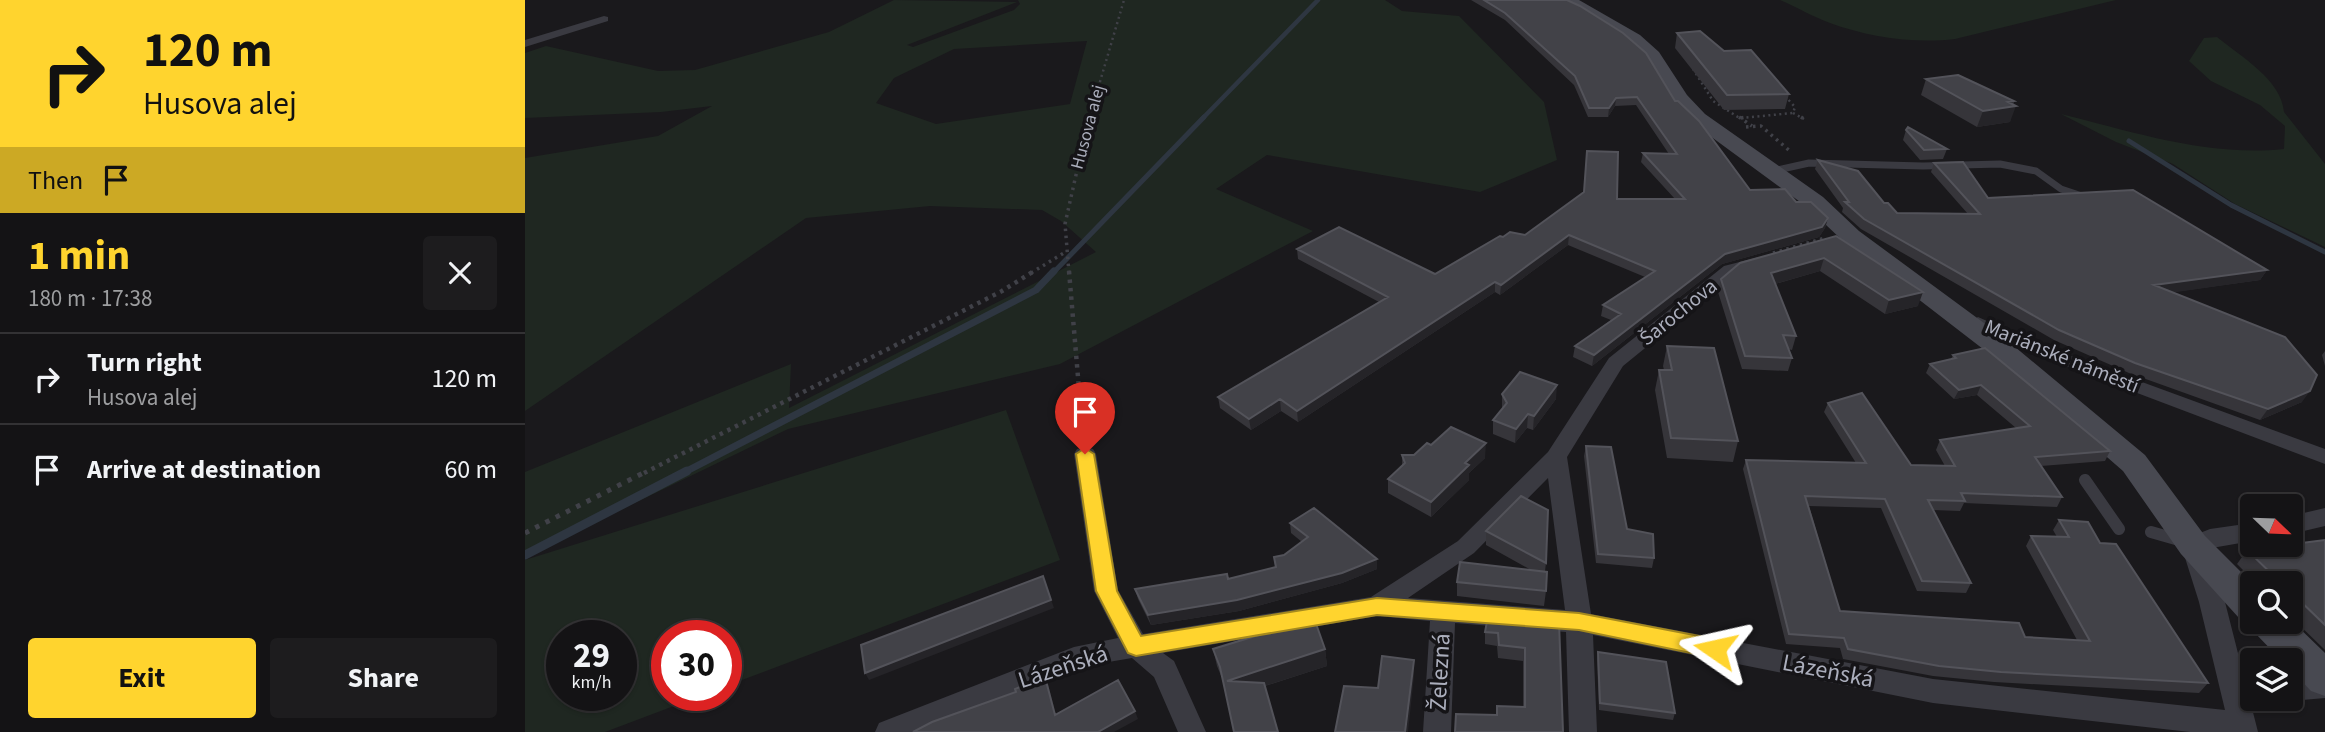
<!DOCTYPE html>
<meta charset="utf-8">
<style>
:root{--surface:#141315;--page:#1d1c1e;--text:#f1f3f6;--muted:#9d9ea0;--line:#333234;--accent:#ffd42e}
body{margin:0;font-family:"Source Sans 3",sans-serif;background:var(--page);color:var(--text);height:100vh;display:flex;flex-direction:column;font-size:26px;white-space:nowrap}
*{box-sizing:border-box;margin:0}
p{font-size:23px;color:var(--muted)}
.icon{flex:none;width:38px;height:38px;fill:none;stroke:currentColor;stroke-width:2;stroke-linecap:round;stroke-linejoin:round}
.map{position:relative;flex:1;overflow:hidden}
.side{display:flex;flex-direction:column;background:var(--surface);width:525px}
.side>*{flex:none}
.top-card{background:#ffd42e;color:#111;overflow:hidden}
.needle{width:46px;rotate:113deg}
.controls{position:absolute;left:1715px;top:494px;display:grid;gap:14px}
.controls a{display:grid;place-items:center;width:63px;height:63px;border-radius:7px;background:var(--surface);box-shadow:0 2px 5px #0004,0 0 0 2px var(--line);font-size:35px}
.speed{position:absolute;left:21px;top:620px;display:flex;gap:14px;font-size:35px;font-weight:700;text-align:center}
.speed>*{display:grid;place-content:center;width:91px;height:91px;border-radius:50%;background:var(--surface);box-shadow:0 2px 5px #0004,0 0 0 2px var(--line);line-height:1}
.speed small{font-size:18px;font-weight:400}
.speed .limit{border:10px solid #d22;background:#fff;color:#111}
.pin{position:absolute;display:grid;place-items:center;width:60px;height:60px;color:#fff;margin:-72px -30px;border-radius:50% 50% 50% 0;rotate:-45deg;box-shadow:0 0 7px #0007}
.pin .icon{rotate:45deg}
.me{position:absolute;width:77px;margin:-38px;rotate:281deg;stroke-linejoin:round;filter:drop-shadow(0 0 5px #0008)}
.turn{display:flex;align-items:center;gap:24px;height:147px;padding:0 28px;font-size:32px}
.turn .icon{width:91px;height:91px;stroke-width:2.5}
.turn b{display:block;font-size:49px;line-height:60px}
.then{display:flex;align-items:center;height:66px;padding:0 28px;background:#0003;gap:14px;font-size:26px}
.round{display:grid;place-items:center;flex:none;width:74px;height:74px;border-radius:7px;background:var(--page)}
.summary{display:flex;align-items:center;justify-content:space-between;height:119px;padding:0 28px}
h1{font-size:42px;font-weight:700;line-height:52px;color:var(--accent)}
.primary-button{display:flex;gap:14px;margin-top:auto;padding:14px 28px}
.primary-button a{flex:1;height:80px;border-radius:7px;background:var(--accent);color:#111;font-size:28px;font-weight:700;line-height:80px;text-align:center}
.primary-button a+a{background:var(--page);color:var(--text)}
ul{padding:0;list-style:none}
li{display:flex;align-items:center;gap:21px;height:91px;padding:0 28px;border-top:2px solid var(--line)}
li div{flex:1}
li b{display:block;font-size:26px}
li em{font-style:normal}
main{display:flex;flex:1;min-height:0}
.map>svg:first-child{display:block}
.green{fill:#1f2721;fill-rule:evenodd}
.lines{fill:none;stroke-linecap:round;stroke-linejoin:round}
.stream-far3{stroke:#2e3641;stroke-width:4.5}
.stream-far2{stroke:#2e3641;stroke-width:5}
.stream-far1{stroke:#2e3641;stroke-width:7}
.stream{stroke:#2e3641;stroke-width:9}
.path-far3{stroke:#404148;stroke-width:2.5;stroke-dasharray:2 3.5;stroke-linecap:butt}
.path-far2{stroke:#404148;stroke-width:3.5;stroke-dasharray:2.5 4.5;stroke-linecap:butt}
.path-far1{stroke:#404148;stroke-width:4.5;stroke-dasharray:3.5 5;stroke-linecap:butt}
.path{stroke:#404148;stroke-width:5;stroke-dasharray:4.5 7;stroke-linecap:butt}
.lane-far1{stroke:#3a3a41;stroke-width:7}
.lane{stroke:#3a3a41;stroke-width:12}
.street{fill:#3a3a41;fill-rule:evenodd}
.secondary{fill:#484951;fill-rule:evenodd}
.wall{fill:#36353a}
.shaded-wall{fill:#252428}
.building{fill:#424248;stroke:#53535a;stroke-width:2}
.route{fill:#ffd42e;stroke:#a68a1e;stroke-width:2}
.labels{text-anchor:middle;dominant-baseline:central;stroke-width:7;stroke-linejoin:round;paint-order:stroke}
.far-street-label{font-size:18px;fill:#abaebc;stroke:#151417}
.street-label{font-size:21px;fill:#abaebc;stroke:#151417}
.near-street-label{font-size:24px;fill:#abaebc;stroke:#151417}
</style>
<main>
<section class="side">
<div class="top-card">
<div class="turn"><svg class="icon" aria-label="right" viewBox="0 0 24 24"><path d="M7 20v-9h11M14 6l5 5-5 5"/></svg><div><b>120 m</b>Husova alej</div></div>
<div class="then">Then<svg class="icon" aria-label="arrive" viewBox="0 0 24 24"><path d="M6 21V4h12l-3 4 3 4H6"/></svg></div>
</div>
<div class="summary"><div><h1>1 min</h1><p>180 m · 17:38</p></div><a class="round"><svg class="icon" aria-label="close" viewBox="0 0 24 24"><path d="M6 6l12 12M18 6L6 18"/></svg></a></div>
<ul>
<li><svg class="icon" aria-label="right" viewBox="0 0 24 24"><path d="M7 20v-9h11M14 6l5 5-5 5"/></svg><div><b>Turn right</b><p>Husova alej</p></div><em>120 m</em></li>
<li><svg class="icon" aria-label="arrive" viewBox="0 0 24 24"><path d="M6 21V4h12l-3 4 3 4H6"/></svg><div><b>Arrive at destination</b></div><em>60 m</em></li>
</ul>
<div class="primary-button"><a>Exit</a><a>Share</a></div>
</section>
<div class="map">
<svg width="1800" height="732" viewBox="0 0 1800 732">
<rect width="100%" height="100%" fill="#1a191c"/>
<path class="green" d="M369,0L492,2L382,45L388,47L489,10L495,4L493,0H860L877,11L934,16L1019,102L1032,160L955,192L742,155L691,189L788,231L535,364L263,429L0,556V472L266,364L264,408L571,252L536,221L517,210L405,206L281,218L0,411V158L133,136L187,106L136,112L0,118V53L21,46L133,71L170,70L304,32ZM562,41L545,104L411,124L351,103L369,78L429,49Z
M1255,0H1591L1430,39C1390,44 1343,37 1305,23C1288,17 1272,7 1255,0Z
M1692,37C1716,57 1756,79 1759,112L1800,164V247L1710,204L1648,164L1591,142L1536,114C1609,132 1683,157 1759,149L1760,126L1735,105L1686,81L1664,61L1679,38Z
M481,410L535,560L201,686V635H142V695H178L80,732H0V560ZM37,635H96V695H37Z"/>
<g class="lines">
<path class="stream-far3" d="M677,119L793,0"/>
<path class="stream-far2" d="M1604,141L1706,205L1800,252
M528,273L679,117"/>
<path class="stream-far1" d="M158,473L511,290L529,271"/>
<path class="stream" d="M0,555L162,471"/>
<path class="path-far3" d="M1165,64L1188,101L1216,119
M1268,113L1279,119
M1216,118L1268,113L1270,107L1260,96
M564,119L599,0"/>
<path class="path-far2" d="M1214,117L1227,126
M1276,117L1279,119
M1216,118L1222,117
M1221,127L1236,126L1266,152
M1248,253L1300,238
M506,273L542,251
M544,273L540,224L564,117"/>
<path class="path-far1" d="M544,271L558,436
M119,473L477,291L509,271"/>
<path class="path" d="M0,533L122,471"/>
<path class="lane-far1" d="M1248,171L1284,163L1398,166L1475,164L1511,171L1536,189L1560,197"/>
<path class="lane" d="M1560,480L1594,529
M1626,532L1654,540"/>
<path class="street" d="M79,16L83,17V21L0,47V40Z
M1234,257L1240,258L1242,262L1240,266L1211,274L1098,366L1042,457L1066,614L1408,679L1700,710L1674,602L1656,545L1660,539L1685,529L1727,523V541L1681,549L1700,602L1733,732H1665L1408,703L1068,635L1072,732H1044L1041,632L930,623L926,732H898L905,621L852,616L638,653L649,661L681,732H653L629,677L607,658L560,666L397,732H350L354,723L549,647L593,638L569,591L549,454L552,449L560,447L568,449L571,454L593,590L618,634L846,597L933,541L1023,452L1084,358L1199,266ZM1023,478L1040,610L883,598L949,553Z
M1453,317L1516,345L1800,449V464L1464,337L1444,322Z
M1800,508V526L1766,534V516Z
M1800,674V698L1766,701L1758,698H1766V677Z"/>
<path class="secondary" d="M1037,0H1054L1115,35L1134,52L1162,95L1180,114L1298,197L1334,231L1478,337L1620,455L1680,536L1727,583V621L1766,620L1800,653V696L1786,691L1766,670V660H1756L1729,632L1723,621L1714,618L1656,554L1598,471L1458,349L1318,241L1282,207L1166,122L1149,102L1122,59L1103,41Z"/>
</g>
<path class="wall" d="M946,0H1042L1150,101L1225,190L1271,202L1303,218L1300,228L1294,237L1197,264L1067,366L1048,357L1050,346L1086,320L1076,316L1078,305L1120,277L1043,245L975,295L970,292L773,422L756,411L726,430L695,408L693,397L854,302L773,259L772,249L910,274L978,237L1000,235L1092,199H1150L1116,162L1118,153L1144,154L1111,105L1090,106L1083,117H1063L1049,85L980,20Z
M1152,33L1199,51L1264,94L1260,109L1199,110L1150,48Z
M1401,79L1489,101L1485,122L1452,127L1396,95Z
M1381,130L1422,149L1418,159L1395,160L1378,140Z
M1293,160L1359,203L1372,213L1443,214L1406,172L1409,163L1463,198L1742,270L1735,280L1648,292L1777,402L1735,420L1604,373L1529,340L1336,229L1317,212L1318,208L1290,169Z
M1311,236L1393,306L1360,314L1295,271L1250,284L1271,336L1267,350L1263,349L1267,358L1263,371L1217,369L1193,292L1196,279Z
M1142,346L1213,441L1208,462L1142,458L1130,390L1134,370H1139L1138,366Z
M1800,351V366L1797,355Z
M1428,355L1585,451L1580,461L1516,466L1537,497L1532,507L1439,503L1435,511L1408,510L1446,583L1441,593L1392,591L1356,508L1284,506L1315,611L1500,637L1552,640L1501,546L1506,536L1532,537L1528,530L1534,520L1575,543L1683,683L1674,693L1469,682L1408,676L1318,659L1315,648L1261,644L1218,469L1221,460L1331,463L1299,412L1303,403L1386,465L1420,466L1411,450L1415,440L1491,428L1452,395L1429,399L1401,373L1405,364L1426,359Z
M977,394L1031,399L1008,430L1002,428L990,443L968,434V420L977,410Z
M906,445L960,458L944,473V480L906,517L863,493V479L877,466V455H889Z
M1061,446L1102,529L1129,558L1127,568L1071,563L1059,456Z
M765,523L852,559V569L817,583L714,611L626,625L613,599L610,589L703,579L750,567L749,557L759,555L777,542L766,533Z
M961,531L1021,563L1020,571L1021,591L1019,606L932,596V582L1006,570L961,545Z
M1800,540V650L1766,617V583H1731L1712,564L1722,550Z
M1034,622L1038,732L972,715L998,707V661L973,658L972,646L960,644V632Z
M688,649H800L802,666L740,686L699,683L692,666Z
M1073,652L1150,713L1148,720L1074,710L1072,660Z"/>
<path class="shaded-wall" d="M1091,98L1090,106L1083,117L1084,108Z
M1489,101L1486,107L1491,106L1485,122L1452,127L1458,111L1483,102Z
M1303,218L1300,228L1294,237L1197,264L1067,366L1069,355L1200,254Z
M1044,235L1043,245L975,295L976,285Z
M1299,258L1295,271L1243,286L1246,273Z
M1742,270L1735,280L1624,296L1629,285Z
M970,282V292L773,422L772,411Z
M1398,292L1393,306L1360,314L1364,300Z
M1032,385L1031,399L1008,430L1009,416Z
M1456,385L1452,395L1429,399L1434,390Z
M1785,391L1777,402L1735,420L1743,409Z
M755,399L756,411L726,430L724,419Z
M1003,414L1002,428L990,443L991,429Z
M961,443L960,458L944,473V480L906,517V502L940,463Z
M852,559V569L817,583L714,611L626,625L623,615Z
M518,576L529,608L344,680L340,673Z
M800,649L802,666L705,697L702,681Z
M889,660V676L883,732H880Z
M520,677L523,684L533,722L530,715Z
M610,711L613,719L589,732H573Z"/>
<path class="building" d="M959,0H1042L1055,6L1098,33L1121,53L1150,101H1153L1174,121L1225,190L1260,189L1271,202H1286L1303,218L1297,227L1200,254L1069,355L1050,346L1096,314L1078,305L1130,271L1044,235L976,285L970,282L772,411L755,399L724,419L693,397L863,297L772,249L814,227L910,274L975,236L978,237L985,232L1000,235L1059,192L1062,151L1093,152L1092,199H1160L1118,153L1152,154L1112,97L1091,98L1084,108H1064L1050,76L980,13Z
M1175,31L1199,51L1226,50L1264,94L1202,95L1152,33Z
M1433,75L1489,101L1483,102L1491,106L1458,111L1401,79Z
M1383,127L1422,149L1399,150L1381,130Z
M1293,160L1333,171L1359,203H1363L1372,213L1455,214L1409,163L1438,162L1463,198L1608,190L1742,270L1629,285L1760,337L1792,375L1785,391L1743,409L1610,363L1534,330L1339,219L1320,202H1324Z
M1311,236L1398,292L1364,300L1299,258L1246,273L1271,336L1258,335L1267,358L1220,356L1196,279L1215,263Z
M1142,346L1189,348L1213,441L1146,438L1134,370H1147Z
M1460,348L1585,451L1510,457L1537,497L1436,493L1440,501L1403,500L1446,583L1397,581L1360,499L1280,496L1315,611L1494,623L1500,637L1565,641L1506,536L1544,537L1534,520L1563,522L1575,543L1591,544L1683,683L1476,672L1414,666L1323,649L1319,638L1264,634L1221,460L1341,463L1303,403L1337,393L1386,465L1430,466L1415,440L1505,426L1456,385L1434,390L1405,364L1431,358L1428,355Z
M995,372L1032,385L1009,416L1003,414L991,429L968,420L982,403L977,394Z
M926,427L961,443L940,463L944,465L906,502L863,479L880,463L877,455H889L902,443L906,445Z
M1061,446L1086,447L1102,529L1128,534L1129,558L1073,554Z
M996,496L1023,510L1021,563L961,531Z
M789,508L852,559L817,573L712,600L623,615L610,589L702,574L703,579L751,567L749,557L759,555L783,537L765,523Z
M1800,540V625L1766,592V583H1756L1722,550Z
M935,562L1022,572L1021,591L932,582Z
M518,576L526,600L340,673L336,645Z
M963,616L1034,622L1038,732H930L931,714L972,715V706L1000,707V648L974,645L973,633L960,632Z
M789,618L800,649L702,681L739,683L753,732H709L695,667L688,649Z
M1073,652L1141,662L1150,713L1075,703Z
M857,656L889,660L880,732H810L819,686L853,688Z
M520,677L530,715L593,680L610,711L573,732H388L407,722L491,692L490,689Z"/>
<path class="route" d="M560,448L569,454L592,591L616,636L852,598L1054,613L1190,639L1198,642L1201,649L1198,655L1190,658L1054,630L852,615L611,656L603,653L571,591L551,454Z"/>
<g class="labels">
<g class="far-street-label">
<text transform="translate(563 127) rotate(-75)">Husova alej</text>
</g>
<g class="street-label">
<text transform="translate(1153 312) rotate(-39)">Šarochova</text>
<text transform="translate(1537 356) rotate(22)">Mariánské náměstí</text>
</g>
<g class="near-street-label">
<text transform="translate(538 667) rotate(-18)">Lázeňská</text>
<text transform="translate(1303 671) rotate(11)">Lázeňská</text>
<text transform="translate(915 672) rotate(-87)">Železná</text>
</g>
</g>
</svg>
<div class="controls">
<a><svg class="needle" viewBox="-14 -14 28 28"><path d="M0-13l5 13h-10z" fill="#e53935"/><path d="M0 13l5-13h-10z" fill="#9d9ea0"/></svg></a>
<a><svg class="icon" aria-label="search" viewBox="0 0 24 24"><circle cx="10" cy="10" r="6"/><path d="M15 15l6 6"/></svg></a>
<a><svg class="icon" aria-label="layers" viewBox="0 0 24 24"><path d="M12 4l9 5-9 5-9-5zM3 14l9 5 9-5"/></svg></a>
</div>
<div class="speed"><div>29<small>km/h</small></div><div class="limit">30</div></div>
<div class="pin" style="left:560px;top:454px;background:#d93025"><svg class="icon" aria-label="arrive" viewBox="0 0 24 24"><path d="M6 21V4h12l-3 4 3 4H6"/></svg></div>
<svg class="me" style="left:1190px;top:649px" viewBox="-20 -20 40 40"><path d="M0-17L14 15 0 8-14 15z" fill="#ffd42e" stroke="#fff" stroke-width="4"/></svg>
</div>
</main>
